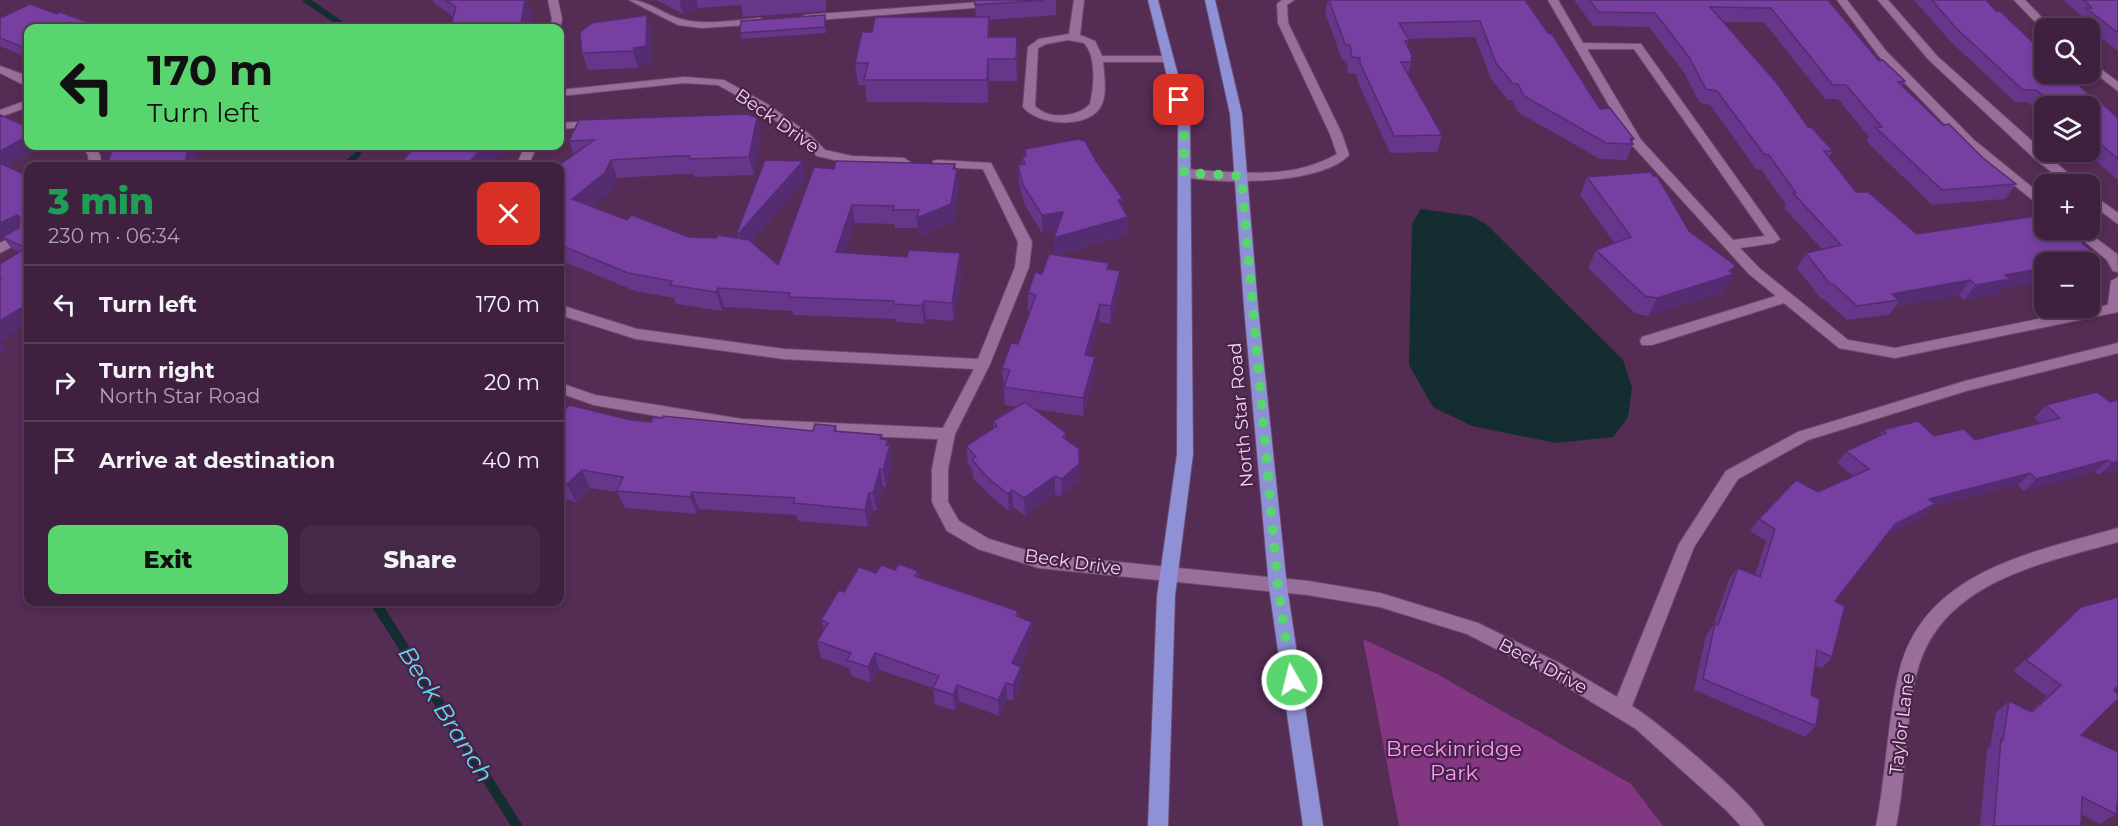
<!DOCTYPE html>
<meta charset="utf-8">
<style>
:root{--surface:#3f213f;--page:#462946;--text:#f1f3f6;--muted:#ada3b0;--line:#583e59;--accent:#59d56f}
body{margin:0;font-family:Montserrat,sans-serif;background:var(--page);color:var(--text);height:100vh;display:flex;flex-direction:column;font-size:22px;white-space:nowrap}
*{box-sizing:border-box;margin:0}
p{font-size:20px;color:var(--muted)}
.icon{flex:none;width:33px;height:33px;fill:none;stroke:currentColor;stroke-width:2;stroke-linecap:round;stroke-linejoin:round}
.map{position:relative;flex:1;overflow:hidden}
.drawer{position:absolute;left:24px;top:162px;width:540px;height:444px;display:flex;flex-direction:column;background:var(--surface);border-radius:12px;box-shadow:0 3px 9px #0003,0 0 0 2px var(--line)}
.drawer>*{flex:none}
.guide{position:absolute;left:24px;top:24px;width:540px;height:126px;border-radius:12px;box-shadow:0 3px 9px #0003,0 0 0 2px var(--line);background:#59d56f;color:#111;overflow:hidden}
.controls{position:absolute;left:2034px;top:18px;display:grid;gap:12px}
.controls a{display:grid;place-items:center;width:66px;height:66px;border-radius:12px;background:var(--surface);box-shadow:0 3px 9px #0003,0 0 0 2px var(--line);font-size:30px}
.pin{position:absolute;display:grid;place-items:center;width:51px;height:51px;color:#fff;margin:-26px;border-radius:12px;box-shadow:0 3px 9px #0006}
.me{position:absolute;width:66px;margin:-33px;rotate:352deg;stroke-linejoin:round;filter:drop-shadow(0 0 4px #0008)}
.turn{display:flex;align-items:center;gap:21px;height:126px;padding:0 24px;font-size:27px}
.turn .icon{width:78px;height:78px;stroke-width:2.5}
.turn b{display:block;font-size:42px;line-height:51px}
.round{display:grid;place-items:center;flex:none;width:63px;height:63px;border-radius:12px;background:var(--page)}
.overview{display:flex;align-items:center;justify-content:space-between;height:102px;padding:0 24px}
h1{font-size:36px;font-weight:800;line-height:45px;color:#1e9e55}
.primary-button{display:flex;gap:12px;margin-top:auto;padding:12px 24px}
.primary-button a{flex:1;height:69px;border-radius:12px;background:var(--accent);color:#111;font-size:24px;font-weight:800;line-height:69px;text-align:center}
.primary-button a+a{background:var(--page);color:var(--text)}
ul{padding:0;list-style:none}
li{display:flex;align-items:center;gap:18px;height:78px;padding:0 24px;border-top:2px solid var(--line)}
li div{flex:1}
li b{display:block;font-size:22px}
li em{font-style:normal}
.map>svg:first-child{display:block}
.green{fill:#833783}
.water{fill:#142d30}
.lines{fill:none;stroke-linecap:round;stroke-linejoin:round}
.stream-far1{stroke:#142d30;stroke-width:6}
.stream{stroke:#142d30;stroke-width:10}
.minor-casing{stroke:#6e4c6e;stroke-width:2}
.major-casing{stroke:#6e4c6e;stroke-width:2}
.minor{fill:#9a6e9a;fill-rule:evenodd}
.major{fill:#8f91d7;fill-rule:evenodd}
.wall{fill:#65368a}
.shaded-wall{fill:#532c71}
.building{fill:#763fa1;stroke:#532c71;stroke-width:1.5}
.route{stroke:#59d56f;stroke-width:10;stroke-dasharray:0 18}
.labels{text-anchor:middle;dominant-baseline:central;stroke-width:4.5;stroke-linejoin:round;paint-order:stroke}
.street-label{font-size:18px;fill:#ecd4eb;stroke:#492249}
.near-park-label{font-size:21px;fill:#f59ff4;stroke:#492249}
.near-water-label{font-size:24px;font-style:italic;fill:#60dbec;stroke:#492249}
</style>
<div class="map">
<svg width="2118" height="826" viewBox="0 0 2118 826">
<rect width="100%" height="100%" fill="#542c54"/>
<path class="green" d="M1363,639L1437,674L1631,784L1663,826H1399Z"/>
<path class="water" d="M1421,209L1471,216L1486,224L1623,360L1632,388L1628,417L1613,437L1556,443L1472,426L1433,407L1409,365L1412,224Z"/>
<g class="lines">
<path class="stream-far1" d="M306,0L347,28
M344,166L357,155L361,146"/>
<path class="stream" d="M375,602L517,826"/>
<g class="minor-casing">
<path id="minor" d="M548,0H558L562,19L560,29L550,28L552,19Z
M629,0C649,0 662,14 681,19C705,26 735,20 760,18L765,21L760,24L702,28L678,25Z
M1074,0H1084L1080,35L1095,41L1102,56H1169L1174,59L1169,62H1103C1104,75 1107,92 1102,104C1091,130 1038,126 1023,107L1028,47L1039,39L1069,34ZM1068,40L1084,43C1097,56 1094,88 1090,104C1077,118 1048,120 1035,106L1038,48L1046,44Z
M1282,0H1294L1287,5L1288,23L1342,134L1349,155C1321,185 1217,185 1180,176L1178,173L1184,169C1235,172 1291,181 1337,154L1330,134L1278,23L1277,4Z
M1548,0H1558L1583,43L1641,44L1780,239L1774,243L1740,248L1759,268L1848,340L1895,348L2108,305L2111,281L2118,277V312L1895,358L1839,348L1784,303L1652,345H1642L1640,341L1642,337L1776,296L1749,274L1632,145ZM1587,49H1634L1765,236L1733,240L1641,140Z
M1837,0H1847L1886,51L1974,140L2044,197V207L2040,206L1966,146L1878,55Z
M1878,0H1888L1937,56L2080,184H2067L2036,160L1929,60Z
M2014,0H2025L2052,28L2043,30Z
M994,1L999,4L998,6L805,21L800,18L805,15Z
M2090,61L2118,82V91L2090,69Z
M0,66L22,74L28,79V87L0,73Z
M684,77L724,80L767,104L808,133L825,150L852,156L904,158L910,162L904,166L852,164L817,156L800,139L759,108L718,85L684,83L560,96V90Z
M28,100V107L0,117V110Z
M595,121L599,122V126L560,129V123Z
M82,146H94L100,155L101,166H89L88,155Z
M525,146H537L528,166H516Z
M937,160L991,163L1032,242L1029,267L990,364L955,434L948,469V502L959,521L989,539L1039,554L1308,581L1380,593L1478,623L1561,664L1617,697L1679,544L1726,471L1798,432L1965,381L2118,343V353L1966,391L1808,440L1738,479L1694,547L1632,706C1658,722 1753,801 1764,826H1741L1727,811L1636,729L1549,676L1467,634L1380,607L1308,595L1039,568L978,549L947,531L932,502V469L938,439L742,431L594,405L560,393V383L595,395L742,419L943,428L974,369L784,359L636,339L560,315V305L637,329L784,349L978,359L1015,267L1018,242L983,169L933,167V161Z
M2090,193L2118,213V224L2090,203Z
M28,229V238L0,253V243Z
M2071,230H2085L2117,254L2118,272L2113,271L2107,260Z
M2118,528V542C2039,564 1937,583 1916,676C1905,725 1906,777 1896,826H1876C1886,777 1887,726 1898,677C1920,572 2030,553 2118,528Z"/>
</g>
<g class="major-casing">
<path id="major" d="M1148,0H1158L1190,120L1193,454L1175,596L1168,826H1148L1157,596L1177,454L1178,120Z
M1205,0H1215L1242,114L1258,307L1287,587L1323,826H1303L1269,587L1244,307L1230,114Z"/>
</g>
<use href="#minor" class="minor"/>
<use href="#major" class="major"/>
</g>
<path class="wall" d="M433,0H527L532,14L453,17L434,3Z
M656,0H826V11L743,17L741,5L698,8L683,14Z
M974,0H1056V15L989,20L990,37H1017L1018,59L1017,81H989L988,103L867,102L865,85H858L855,63L872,32L976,17Z
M1328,0H1525L1600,109L1634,139L1632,142L1633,144L1626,160L1600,159L1519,113L1512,100H1508L1491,79L1475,37L1408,39L1409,40L1408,45L1411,62L1408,75L1442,135L1437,152L1390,153L1357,80V74L1348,73L1346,61L1342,60L1325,12Z
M1574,0H1828L1879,61L1905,81L1902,86L1943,125L2016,184L2005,199L1932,205L1866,141L1869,137L1838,99H1825L1764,22H1722L1808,127L1833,151L1829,157L1856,192L1917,234L2068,236L2099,259L2090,270V262H2044V281L2002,288L1998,294L1964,300L1959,295L1896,306L1889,315L1847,320L1824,299H1821L1797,268L1806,253L1822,249L1784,208L1786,205L1761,169H1756L1710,105L1700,103L1683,71L1649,27L1593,26Z
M1914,0H1986L1996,11L2096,101L2118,118V180L2085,152H2090V106H2044V117L2028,102H2015L1949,40Z
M2064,0H2118V51L2078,20L2081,16Z
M57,14L28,28V58L0,46V18Z
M825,15L826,33L742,39L740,33Z
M652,32L651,64L639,66L638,68L588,70L582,53Z
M0,115L28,146H42L6,165L28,176V323L0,341V264L20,252L12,249L4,239L0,241Z
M757,118L761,136L754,175L694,177L693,174H683L617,178L612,191L592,206L627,220L689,237L739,239L737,232L806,179L751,242L778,265L834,169L955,164L959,187L953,222L919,236L918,228H895V224L855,223L845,253L962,271L954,321L926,319L924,324L896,322V319L793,315V311L724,307L722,311L676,304L674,298L635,291L560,260V166L574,155L569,141Z
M1025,149L1096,161L1128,217L1127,235L1059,255L1109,263V269L1120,289L1110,324L1099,322L1090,356L1095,375L1083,416L1034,409L1066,433V440L1079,481L1061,497L1055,494L1025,516L1013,507L1009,511L989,495L973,478L972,469L968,464L966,446L993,428V421L1017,407L1005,405L1002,368L1018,344L1030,312L1028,311V293L1054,254V238L1056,231L1042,233L1024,203L1019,183L1018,165H1022V156H1025Z
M1587,177L1689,231L1732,273L1723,292L1648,316L1636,314L1588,268L1596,250L1614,243L1580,195Z
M2118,400V470L2099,475L2095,472L2024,491L2018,485L1933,507L1924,516L1886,535L1835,601L1832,657L1822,668L1815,665L1811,695L1816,726L1805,737L1694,690L1706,635L1713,626L1729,579L1738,568L1755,575L1766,541L1750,531L1759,519L1853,476L1837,463L1846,451L1878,437L1883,430L1934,436L1975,440L2040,423L2034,418L2046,405L2110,402Z
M560,409L631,420L813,431L836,426L837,431L888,440L893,463L886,487H883L877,511L873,510L868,527L798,521L796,515L699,509L697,514L625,508L617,492L590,488L576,502L561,498L560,500Z
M895,570L918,571L919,578L1018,611L1019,618L1032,638L1020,666L1021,667L1022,683L1013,701L1007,699L999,716L959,701L955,711L935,704L933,688L879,670L871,683L852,676L849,668L821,658L817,641L824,629L821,620L876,573Z
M2081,607L2114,690L2081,735L2116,814L2100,824L2081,814V826H1980L1987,749L1990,747L1996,712L2009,701L2031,711L2047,696L2013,671L2067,619Z"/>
<path class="shaded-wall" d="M522,0H527L532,14L529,28H520Z
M679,0H696L698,8L683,14Z
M647,15L652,32L651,64L639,66L638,68L633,51Z
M989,17L990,39L988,37Z
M1017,37L1018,59L1017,81L1016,59Z
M988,59L989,81L988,103L987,80Z
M757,118L761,136L754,175L749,157Z
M28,136V146H42L0,168V151Z
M189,146H199L195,166H184Z
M484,146H506L505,148L489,166H466Z
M611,160L617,178L612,191L579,217L572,199Z
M803,161L806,179L744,251L739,233Z
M955,164L956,178L957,169L959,187L953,222L919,236L917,218L953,169Z
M1123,199L1122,217L1118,200Z
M852,205L855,223L839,271L836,252Z
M1063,212V230L1042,233V215Z
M17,215L27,227L2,237L4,239L0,241V223Z
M1128,217L1127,235L1054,256V238Z
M960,253L962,271L954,321L952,303Z
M2099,259L2090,270V262H2078Z
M1736,266L1731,275L1734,274L1723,292L1648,316L1657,298L1729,271Z
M2044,268V281L2002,288L1998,294L1964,300L1976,285L2005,275Z
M1120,271V289L1110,324L1111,306Z
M1970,280L1959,295L1896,306L1899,300L1892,294Z
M718,288L724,307L722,311L716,292Z
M924,301L926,319L924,324L922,306Z
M28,304V323L0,341V321Z
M1100,304L1099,322L1085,373V355Z
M0,341L8,350L0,355Z
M1095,357V375L1083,416V398Z
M888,440L893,463L886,487L883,470Z
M2108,460L2095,472L2024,491L2036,479Z
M2118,461V470L2099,475L2112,463Z
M1079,464V481L1061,497L1062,479Z
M880,469L883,487L877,511L873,493Z
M582,470L590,488L576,502L567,484Z
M2030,473L2018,485L1933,507L1924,516L1884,536L1895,524L1929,499Z
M1055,476V494L1025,516L1024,498Z
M1012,490L1013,507L1009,511L1008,494Z
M692,492L699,509L697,514L690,497Z
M869,493L873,510L868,527L865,510Z
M1032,622V638L1013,680L1012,663Z
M875,653L879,670L871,683L868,667Z
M1021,667L1022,683L1013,701V685Z
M1006,683L1007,699L999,716L998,700Z
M957,685L959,701L955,711L953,695Z"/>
<path class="building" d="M446,0H525L520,28H450L456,7Z
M974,0H1044L975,5Z
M1329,0H1525L1548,33L1552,34L1600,109L1610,108L1634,139H1630L1633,144L1606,143L1524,96L1518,84H1513L1496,63L1480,21L1399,23L1409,40L1405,41L1412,55L1411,62H1401L1442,135L1394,136L1360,63V58L1352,57L1350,45L1345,44Z
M1589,0H1828L1879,61L1883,60L1905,81L1898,82L1943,125L1949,124L1983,158L2016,184L1942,190L1875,127H1882L1846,85H1833L1771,8L1710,7L1776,82L1808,127H1811L1833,151H1824L1856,192H1868L1917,234L2043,215L2044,216V230H2061L2068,236L2074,235L2099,259L2078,262H2044V268L2005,275L2010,279L1976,285L1970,280L1892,294L1899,300L1857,306L1833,284H1830L1806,253L1841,245L1793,193H1796L1769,155L1764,154L1717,91L1706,89L1689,57L1655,13L1599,12Z
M1932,0H1986L1996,11H2000L2044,53V74H2067L2096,101H2099L2118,118V159L2090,135V106H2056L2036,90H2023L1956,28Z
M2084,0H2118V33L2086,8H2092Z
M30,4L57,14L60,12L104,28H28V51L25,48L0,38V18Z
M647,15L646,46L634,48L633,51L582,53L580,32L592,23Z
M825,15V27L740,33L741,21Z
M875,17H989L988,37H1017L1016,59H988L987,80H864L868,63H855L862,32H872Z
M747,114L757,118L749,157L689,159L690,156H678L611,160L605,173L572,199L627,220L632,215L689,237L716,238L718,235L749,240L778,265L814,167L834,169L836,161L955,164L953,169H957L951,204L917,218L919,210H893L894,206L852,205L836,252L907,257L909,250L960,253L952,303L924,301L922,306L894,304V301L789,297L790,293L718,288L716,292L670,285L672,281L628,273L560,245V166H558L594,140L569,141L579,120Z
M0,115L28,127V136L0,151Z
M1078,139L1085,141L1096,161L1123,199L1118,200L1128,217L1054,238L1063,212L1042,215L1023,185L1018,165L1025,164L1022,156H1026L1025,149Z
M113,146H189L184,166H107Z
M416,146H484L466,166H403L404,165H399Z
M765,160L803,161L739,233L737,232Z
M0,163L28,176V203L22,202L28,205V304L0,321V280L1,279H0V264L26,248L2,237L19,228L20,217L17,215L0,223Z
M1651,172L1653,176H1657L1689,231L1736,266L1729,271L1734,274L1657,298L1645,296L1596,250L1631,237L1587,177Z
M1049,254L1109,263L1107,269L1120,271L1111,306L1100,304L1085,355L1095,357L1083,398L1004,387L1010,370L1002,368L1011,343L1018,344L1036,295L1028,293L1035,272L1042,274Z
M2097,392L2110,402L2118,400V461L2112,463L2108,460L2036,479L2030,473L1929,499L1935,504L1895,524L1835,601L1845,606L1832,657L1817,650L1811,695L1820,699L1816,726L1703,679L1715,623L1718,625L1738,568L1760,577L1775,529L1759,519L1796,480L1818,492L1869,469L1846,451L1886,433L1883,430L1918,421L1934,436L1964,429L1975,440L2060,418L2046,405Z
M1025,402L1066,433L1063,437L1079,449V464L1062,479L1055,476L1024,498L1012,490L1008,494L988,478L972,460L976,457L966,446L997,426L993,421Z
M569,405L631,420L651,422L653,417L663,418V416L813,431L815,424L836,426L834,431L882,435L880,439L888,440L886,445H890L883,470L880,469L873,493H869L865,510L793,503L795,498L692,492L690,497L617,491L623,477L582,470L567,484L560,482V409L565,410Z
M899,564L918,571L915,576L1018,611L1016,616L1032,622L1012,663L1021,667L1013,685L1006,683L998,700L957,685L953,695L933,688L939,676L875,653L868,667L847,660L851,653L817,641L828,623L821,620L839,590L844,592L859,567L876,573L881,565L895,570Z
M2118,597V686L2114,690L2118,694V699L2081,735L2118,752V796L2116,814L2082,797L2081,826H1994L2001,739L2003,740L2009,701L2032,712L2061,685L2026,660L2081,607Z"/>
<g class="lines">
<path class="route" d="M1179,100L1184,120V173L1241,176L1278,587L1292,680"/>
</g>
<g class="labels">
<g class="street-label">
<text transform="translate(777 121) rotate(35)">Beck Drive</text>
<text transform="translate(1241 415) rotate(-95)">North Star Road</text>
<text transform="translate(1073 562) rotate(8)">Beck Drive</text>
<text transform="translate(1543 666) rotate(28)">Beck Drive</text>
<text transform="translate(1902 724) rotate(-83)">Taylor Lane</text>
</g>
<g class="near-park-label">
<text x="1454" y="748">Breckinridge<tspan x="1454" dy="24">Park</tspan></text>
</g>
<g class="near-water-label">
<text transform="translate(446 714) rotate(58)">Beck Branch</text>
</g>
</g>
</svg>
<div class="controls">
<a><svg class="icon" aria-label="search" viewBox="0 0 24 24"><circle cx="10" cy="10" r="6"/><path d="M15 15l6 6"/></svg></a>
<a><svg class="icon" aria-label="layers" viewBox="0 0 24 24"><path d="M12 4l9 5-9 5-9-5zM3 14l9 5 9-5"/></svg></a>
<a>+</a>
<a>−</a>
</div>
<div class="pin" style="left:1179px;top:100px;background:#d93025"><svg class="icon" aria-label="arrive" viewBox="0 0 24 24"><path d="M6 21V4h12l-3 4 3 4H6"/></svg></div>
<svg class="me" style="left:1292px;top:680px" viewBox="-20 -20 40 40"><circle r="17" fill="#59d56f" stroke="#fff" stroke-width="3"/><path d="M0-11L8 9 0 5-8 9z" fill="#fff"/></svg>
<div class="guide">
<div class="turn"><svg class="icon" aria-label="left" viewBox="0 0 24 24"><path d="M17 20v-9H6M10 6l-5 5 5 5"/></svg><div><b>170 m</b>Turn left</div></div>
</div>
<section class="drawer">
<div class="overview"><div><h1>3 min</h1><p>230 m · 06:34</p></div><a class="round" style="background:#d93025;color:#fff"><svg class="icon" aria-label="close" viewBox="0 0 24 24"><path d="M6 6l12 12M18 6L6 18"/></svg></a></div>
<ul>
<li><svg class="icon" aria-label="left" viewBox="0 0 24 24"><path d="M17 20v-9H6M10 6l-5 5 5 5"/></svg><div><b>Turn left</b></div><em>170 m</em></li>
<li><svg class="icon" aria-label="right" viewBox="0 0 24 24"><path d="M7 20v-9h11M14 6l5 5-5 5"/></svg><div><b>Turn right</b><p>North Star Road</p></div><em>20 m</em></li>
<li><svg class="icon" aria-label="arrive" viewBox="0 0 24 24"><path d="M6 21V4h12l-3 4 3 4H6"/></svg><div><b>Arrive at destination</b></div><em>40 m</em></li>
</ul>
<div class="primary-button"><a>Exit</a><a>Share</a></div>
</section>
</div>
